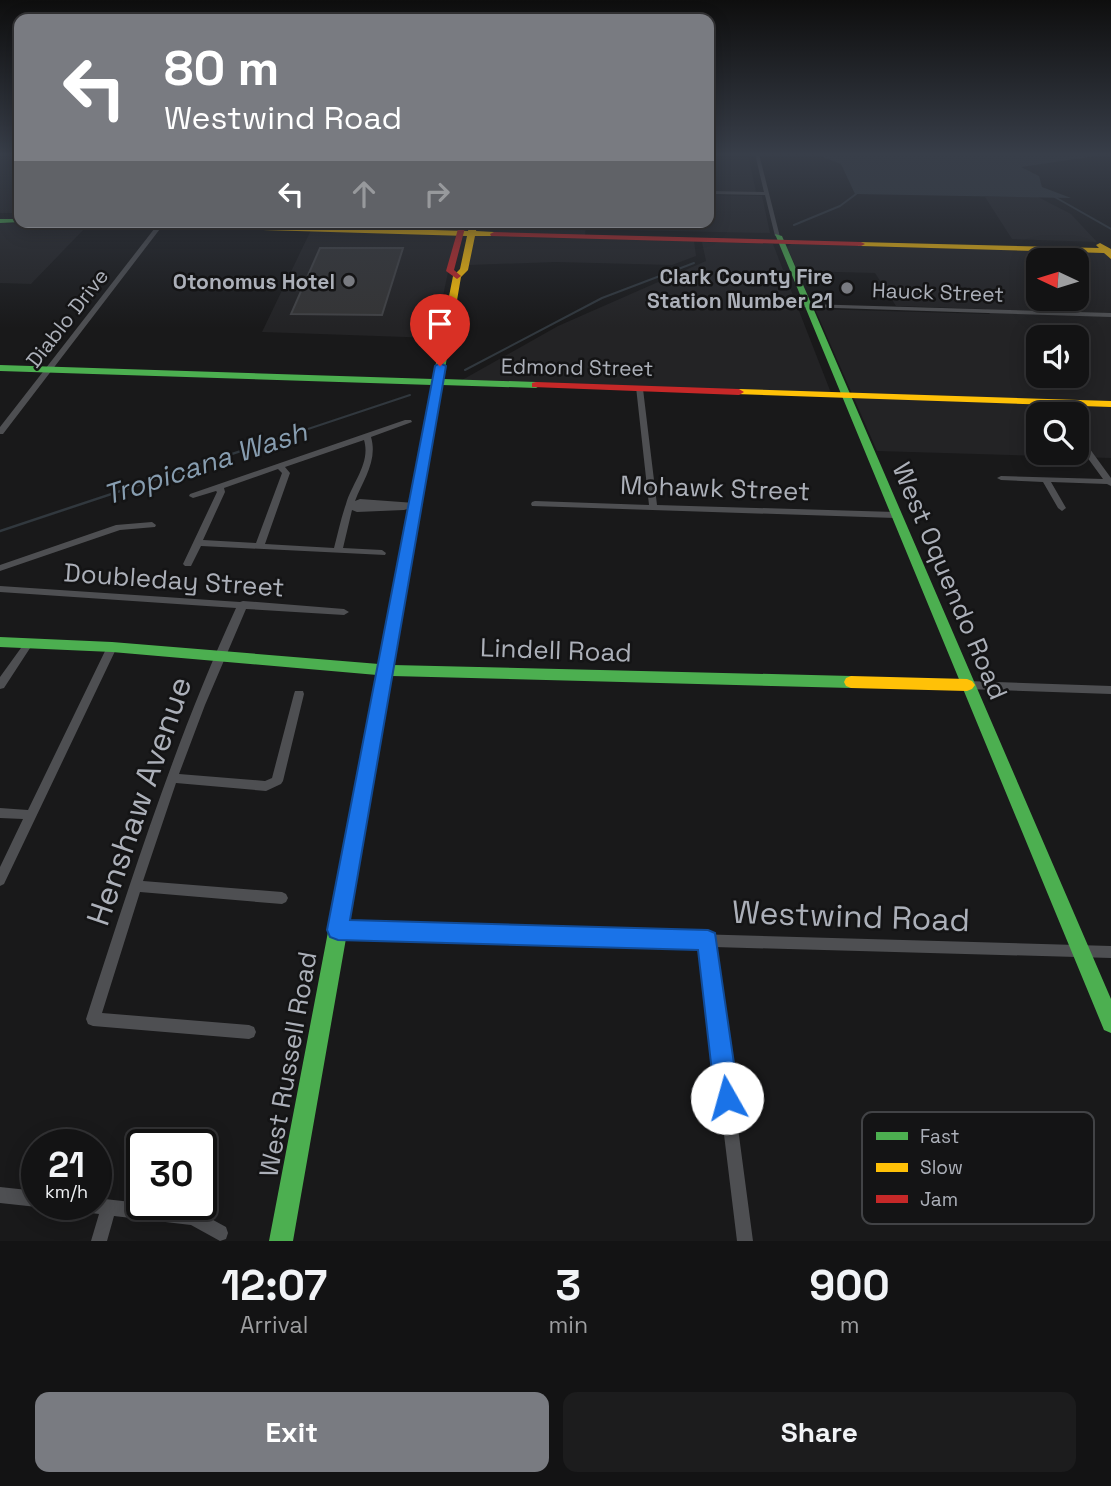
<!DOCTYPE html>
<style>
:root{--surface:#131314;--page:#1c1c1d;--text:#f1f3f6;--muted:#9d9ea0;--line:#323234;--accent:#797b81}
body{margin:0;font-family:"Space Grotesk",sans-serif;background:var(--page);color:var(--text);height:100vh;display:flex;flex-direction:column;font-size:26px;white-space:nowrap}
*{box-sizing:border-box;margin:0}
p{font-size:23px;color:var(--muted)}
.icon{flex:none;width:38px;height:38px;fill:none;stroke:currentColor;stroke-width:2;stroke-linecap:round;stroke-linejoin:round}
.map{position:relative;height:1241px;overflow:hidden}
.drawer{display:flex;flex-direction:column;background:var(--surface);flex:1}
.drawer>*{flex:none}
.guide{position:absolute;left:14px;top:14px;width:700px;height:214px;border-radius:14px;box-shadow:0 4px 18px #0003,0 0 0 2px var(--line);background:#797b81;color:#fff;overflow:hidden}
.needle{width:46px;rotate:274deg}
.controls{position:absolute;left:1026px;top:248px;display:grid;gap:14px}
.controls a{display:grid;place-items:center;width:63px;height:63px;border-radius:14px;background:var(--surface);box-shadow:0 4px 18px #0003,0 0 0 2px var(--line);font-size:35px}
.speed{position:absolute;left:21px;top:1129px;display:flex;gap:14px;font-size:35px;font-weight:700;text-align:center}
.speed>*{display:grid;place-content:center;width:91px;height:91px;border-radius:50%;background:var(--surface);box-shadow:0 4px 18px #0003,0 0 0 2px var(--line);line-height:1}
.speed small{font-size:18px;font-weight:400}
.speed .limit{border:4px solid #111;border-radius:10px;background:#fff;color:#111}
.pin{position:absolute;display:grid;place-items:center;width:60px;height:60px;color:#fff;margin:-72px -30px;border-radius:50% 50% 50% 0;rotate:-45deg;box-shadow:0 0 7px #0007}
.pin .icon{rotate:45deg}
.me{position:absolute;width:77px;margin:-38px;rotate:353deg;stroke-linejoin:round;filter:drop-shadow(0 0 5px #0008)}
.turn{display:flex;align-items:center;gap:24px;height:147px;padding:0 35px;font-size:32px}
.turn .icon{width:91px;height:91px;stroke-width:2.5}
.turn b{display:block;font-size:49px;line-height:60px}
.lanes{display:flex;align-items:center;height:66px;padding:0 35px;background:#0003;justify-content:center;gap:35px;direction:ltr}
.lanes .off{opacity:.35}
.eta{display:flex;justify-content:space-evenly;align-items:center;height:119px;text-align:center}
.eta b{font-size:42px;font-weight:800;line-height:49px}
.action{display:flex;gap:14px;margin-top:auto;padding:14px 35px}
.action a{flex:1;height:80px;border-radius:14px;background:var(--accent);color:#fff;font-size:28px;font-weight:800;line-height:80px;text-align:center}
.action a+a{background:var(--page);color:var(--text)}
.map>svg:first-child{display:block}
.built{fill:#232325;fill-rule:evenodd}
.water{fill:#31383e}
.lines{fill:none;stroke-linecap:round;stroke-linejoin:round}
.stream-far1{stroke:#31383e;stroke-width:2}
.stream{stroke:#31383e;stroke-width:2.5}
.building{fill:#343435;stroke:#424346;stroke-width:2}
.street{fill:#4e4f52;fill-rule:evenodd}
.fast{fill:#4caf50;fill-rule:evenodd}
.slow{fill:#ffc107;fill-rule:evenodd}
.jam{fill:#c62828;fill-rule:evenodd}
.route{fill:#1a73e8;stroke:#114b97;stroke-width:2}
.poi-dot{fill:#797b81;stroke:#141415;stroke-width:2.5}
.labels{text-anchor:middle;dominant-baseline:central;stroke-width:5;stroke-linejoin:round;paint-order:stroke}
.far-poi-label{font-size:21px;font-weight:bold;fill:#acb0b9;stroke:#141415;text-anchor:end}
.far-street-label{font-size:21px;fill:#acb0b9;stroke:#141415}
.street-label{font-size:26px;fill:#acb0b9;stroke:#141415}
.water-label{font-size:28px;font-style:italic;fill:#879db0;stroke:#141415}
.near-street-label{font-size:32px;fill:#acb0b9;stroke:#141415}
.key{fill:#141415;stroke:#424346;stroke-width:2}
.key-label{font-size:19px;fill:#acb0b9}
</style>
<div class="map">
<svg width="1111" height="1241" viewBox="0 0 1111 1241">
<rect width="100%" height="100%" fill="#19191a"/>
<path class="built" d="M0,154H19V213H0Z
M709,154H748L756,192L709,191Z
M709,195L762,196L770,233L621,230V222H709Z
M985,197H1038L1071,214L1097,242L1012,239Z
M365,222H586L585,237L694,241L696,256L672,265L556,262L469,265L474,235H456L434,338L262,332L311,230L404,233L408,224Z
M0,223L88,225L31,284L0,283Z
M702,242L773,244L831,393L455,384L558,326L706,261Z
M791,244L1111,253V458L877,451L815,309L990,314L986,309L896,306L875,273L798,271L787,247ZM1038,261H1076V299H1038ZM1038,338H1076V376H1038ZM1038,415H1076V453H1038Z"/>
<path class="water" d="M814,154H1094L1096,156L1021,167L1039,176L1042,187L1071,198L855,194L841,164Z"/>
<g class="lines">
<path class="stream-far1" d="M1053,196L1111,229
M794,225L840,206L856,194
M465,370L602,298L694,263
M281,438L410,395"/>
<path class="stream" d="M0,531L286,436"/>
</g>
<path class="building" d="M320,248H403L382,315L291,314Z"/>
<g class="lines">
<path class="street" d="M755,154H759L780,237L775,236L765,195L709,194V191L764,192Z
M313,222H319L315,225Z
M158,224L163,225L3,434H0V427Z
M807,304L1111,313V317L805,307L804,306Z
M636,387H642L643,389L657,505L895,512L899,515L895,518L532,506L531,504L532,502L535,501L649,505Z
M1048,400H1054L1065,415H1057L1047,402Z
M405,420H411L412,422L371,437C378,461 363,480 355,501L360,499L415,503L419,506C416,510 408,508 404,510L357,512L352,510L343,548L382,550L386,553L385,555L201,546L191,566H185L183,564L217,492L216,491L193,498L189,496L190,494ZM364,440C371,463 352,483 346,504C341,518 338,533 334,548L265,544L290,473L285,467ZM278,469L282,473L256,543L203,540L225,492L224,488Z
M1076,434H1079L1111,478V486L1107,484L1051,482L1066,508L1062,511L1058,508L1043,482L1001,480L997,478L1001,476L1103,479L1076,442Z
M152,522L156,525L155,527L120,530L0,571V565L116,525Z
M0,586L240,602L243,601L344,609L349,612L344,615L246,609L205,705L179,774L265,781L272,778L294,694L295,691H303L304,694L283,781L281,784L266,791L176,783L143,881L282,892L286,894L288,898L286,902L282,904L140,892L102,1013L249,1025L254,1027L256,1032L254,1037L249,1039L93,1026L88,1024L86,1019C131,880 175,741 236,608L0,592Z
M29,639L32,641L34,643L32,645L4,688L0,689V677L26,641Z
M112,643L117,647L4,884L0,886V867L23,819L0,818V808L28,810L107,647Z
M967,681L1111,686V694L967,689L963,688L962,685L963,682Z
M338,924L1111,946V958L714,947L753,1241H737L701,946L338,936L333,934L332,930L333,926Z
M0,1187L37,1191V1204H43L37,1207L0,1203Z
M96,1198L193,1209L226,1227L228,1233L226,1239L220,1241L191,1225L114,1216L107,1241H91L99,1214L83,1212L77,1210L75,1204H96Z"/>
<path class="fast" d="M0,219H19V222H22L0,223Z
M775,234L782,236L1111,999V1033L1104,1030Z
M444,344L449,347L443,379L536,382L541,385L536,388L442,385L393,665L851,676L856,678L858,682L856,686L851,688L392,676L293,1241H269L377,675L112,652L0,647V637L112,642L379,664L432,385L0,371V365L433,379L439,347Z"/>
<path class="slow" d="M52,222H151L468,231L470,222H478L476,231L494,232L498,234L494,236H475L468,270L461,277L449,347L444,350L439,347L453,276L460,269L467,236L56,224Z
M858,242L1099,248L1096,245L1100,243L1111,249V259L1104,253L861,246H858Z
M739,389L1111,401V407L735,394L734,392Z
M851,676L967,679L972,681L975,685L972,689L967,691L851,688L846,686L844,682L846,678Z"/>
<path class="jam" d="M460,222L466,224L454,270L461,276L457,279L446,271Z
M494,232L861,242L865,244L861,246L491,236L490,234Z
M536,382L739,389L744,392L739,395L532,387V383Z"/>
</g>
<linearGradient id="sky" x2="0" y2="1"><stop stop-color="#0e0e0e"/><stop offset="0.47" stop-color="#383e49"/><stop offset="1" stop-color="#383e49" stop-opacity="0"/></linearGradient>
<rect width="1111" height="328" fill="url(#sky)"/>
<path class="route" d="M440,363L446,366L350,920L708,930L715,933L739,1098L736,1106L727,1110L719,1106L715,1098L698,950L338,940L330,937L327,930L435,366Z"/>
<g class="poi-dot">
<circle cx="349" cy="281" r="7"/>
<circle cx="847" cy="288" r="7"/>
</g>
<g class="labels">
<g class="far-poi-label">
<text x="833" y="276">Clark County Fire<tspan x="833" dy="24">Station Number 21</tspan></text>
<text x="335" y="281">Otonomus Hotel</text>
</g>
<g class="far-street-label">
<text transform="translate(938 292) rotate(2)">Hauck Street</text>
<text transform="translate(67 318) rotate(-52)">Diablo Drive</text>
<text transform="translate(577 367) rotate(1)">Edmond Street</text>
</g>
<g class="street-label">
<text transform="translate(715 488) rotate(2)">Mohawk Street</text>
<text transform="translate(174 580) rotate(4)">Doubleday Street</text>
<text transform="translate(950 581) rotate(67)">West Oquendo Road</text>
<text transform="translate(556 650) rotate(2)">Lindell Road</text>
<text transform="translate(288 1064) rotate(-80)">West Russell Road</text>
</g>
<g class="water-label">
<text transform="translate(205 463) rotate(-18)">Tropicana Wash</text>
</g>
<g class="near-street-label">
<text transform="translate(139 801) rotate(-71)">Henshaw Avenue</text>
<text transform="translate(851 916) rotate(2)">Westwind Road</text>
</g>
</g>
<rect x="862" y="1112" width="232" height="112" rx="10" class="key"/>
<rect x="876" y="1132" width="32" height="8" fill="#4caf50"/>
<rect x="876" y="1163" width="32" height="9" fill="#ffc107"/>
<rect x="876" y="1195" width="32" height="8" fill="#c62828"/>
<g class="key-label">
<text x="920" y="1143">Fast</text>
<text x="920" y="1174">Slow</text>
<text x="920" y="1206">Jam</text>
</g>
</svg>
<div class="controls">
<a><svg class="needle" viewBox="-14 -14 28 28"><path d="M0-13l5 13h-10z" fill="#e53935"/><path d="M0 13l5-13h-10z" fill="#9d9ea0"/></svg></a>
<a><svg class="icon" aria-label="sound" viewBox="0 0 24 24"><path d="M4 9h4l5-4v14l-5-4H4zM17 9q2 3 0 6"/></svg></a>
<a><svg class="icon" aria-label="search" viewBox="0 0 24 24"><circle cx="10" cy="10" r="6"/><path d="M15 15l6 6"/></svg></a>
</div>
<div class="speed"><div>21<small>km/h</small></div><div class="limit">30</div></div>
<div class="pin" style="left:440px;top:366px;background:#d93025"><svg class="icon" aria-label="arrive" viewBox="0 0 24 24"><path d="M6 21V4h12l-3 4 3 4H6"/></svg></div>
<svg class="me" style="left:727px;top:1098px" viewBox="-20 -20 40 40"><circle r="19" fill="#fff"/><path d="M0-13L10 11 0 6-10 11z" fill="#1a73e8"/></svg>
<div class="guide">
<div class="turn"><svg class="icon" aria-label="left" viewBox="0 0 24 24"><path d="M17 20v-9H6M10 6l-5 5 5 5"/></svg><div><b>80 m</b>Westwind Road</div></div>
<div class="lanes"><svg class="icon" aria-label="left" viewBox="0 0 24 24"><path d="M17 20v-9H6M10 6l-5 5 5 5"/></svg><svg class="icon off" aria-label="ahead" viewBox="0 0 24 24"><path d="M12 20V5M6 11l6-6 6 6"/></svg><svg class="icon off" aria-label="right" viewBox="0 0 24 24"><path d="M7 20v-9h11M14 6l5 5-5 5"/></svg></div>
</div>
</div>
<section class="drawer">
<div class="eta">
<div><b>12:07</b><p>Arrival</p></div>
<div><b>3</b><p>min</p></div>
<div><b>900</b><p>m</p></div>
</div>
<div class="action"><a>Exit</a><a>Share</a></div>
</section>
